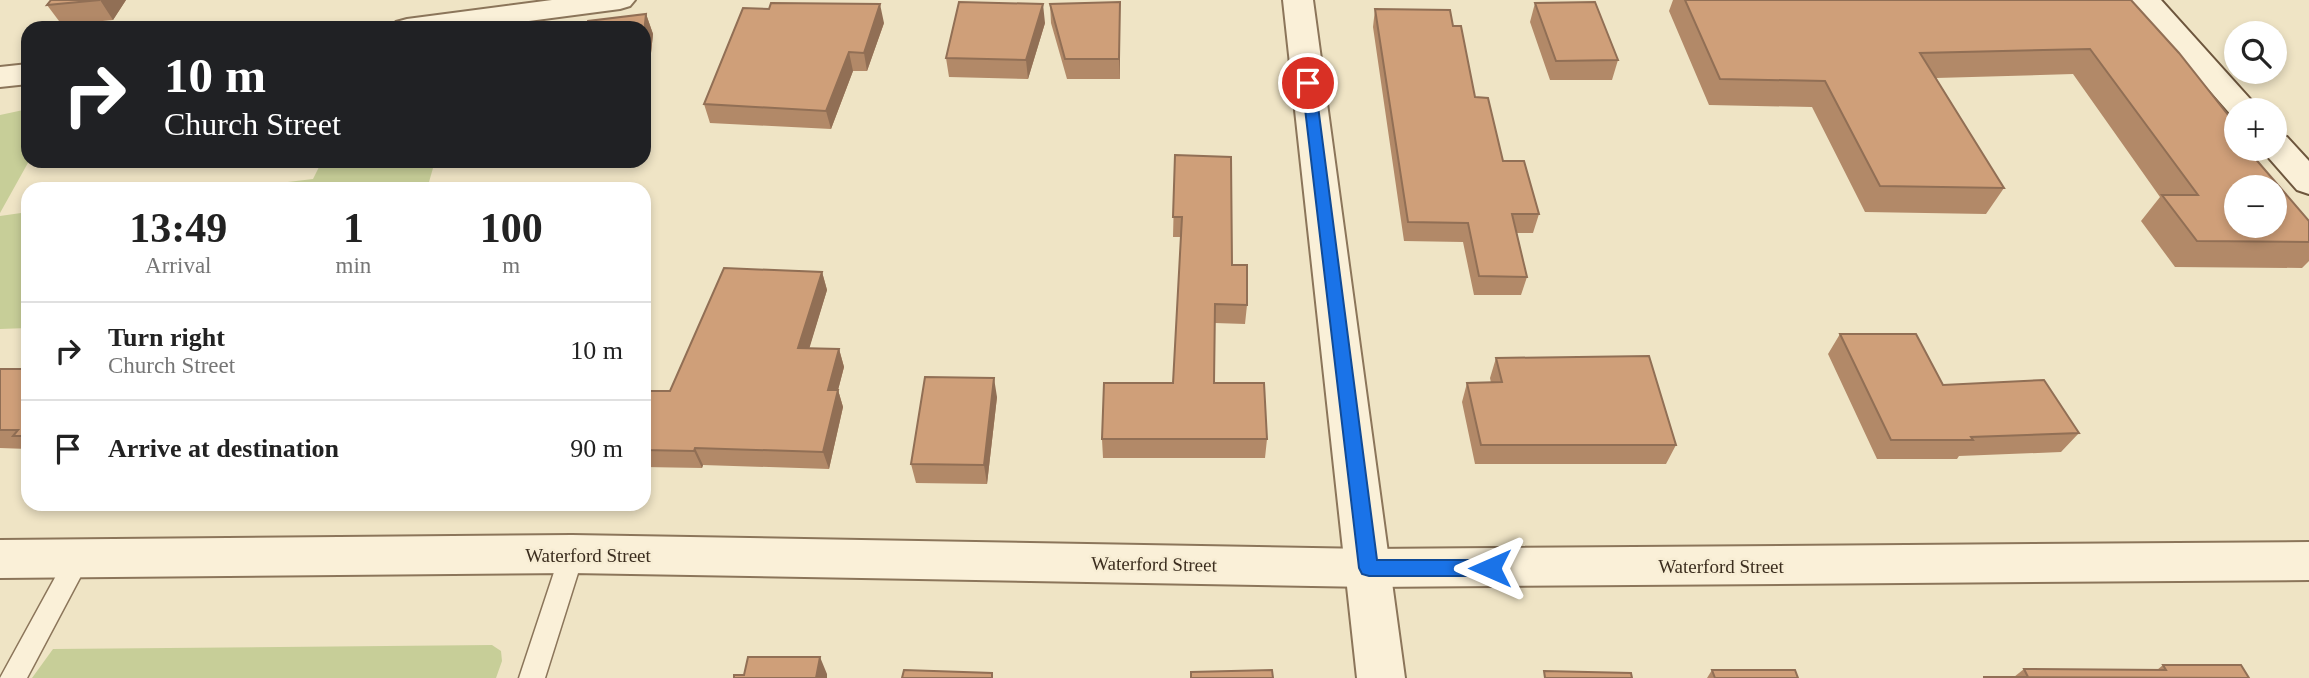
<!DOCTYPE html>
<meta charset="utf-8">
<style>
:root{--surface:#fff;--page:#f6f6f6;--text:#222;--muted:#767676;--line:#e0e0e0}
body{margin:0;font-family:Georgia,serif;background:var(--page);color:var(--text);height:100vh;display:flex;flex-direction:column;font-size:26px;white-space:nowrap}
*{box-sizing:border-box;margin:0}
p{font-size:23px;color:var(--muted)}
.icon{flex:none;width:38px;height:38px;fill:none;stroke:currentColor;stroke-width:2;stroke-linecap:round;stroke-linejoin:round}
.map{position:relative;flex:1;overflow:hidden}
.panel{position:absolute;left:21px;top:182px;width:630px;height:329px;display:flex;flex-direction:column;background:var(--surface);border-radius:21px;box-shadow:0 4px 10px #0003}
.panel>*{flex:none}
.guide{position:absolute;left:21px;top:21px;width:630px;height:147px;border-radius:21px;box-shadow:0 4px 10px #0003;background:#202124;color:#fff;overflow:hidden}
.fabs{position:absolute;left:2224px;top:21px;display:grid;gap:14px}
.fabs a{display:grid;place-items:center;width:63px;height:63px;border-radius:50%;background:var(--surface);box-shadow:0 4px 10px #0003;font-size:35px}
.pin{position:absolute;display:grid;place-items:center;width:60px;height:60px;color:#fff;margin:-30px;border:4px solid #fff;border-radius:50%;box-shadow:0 2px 7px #0007}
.me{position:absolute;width:77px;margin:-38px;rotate:270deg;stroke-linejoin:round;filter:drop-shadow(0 0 5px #0008)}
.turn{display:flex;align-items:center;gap:24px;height:147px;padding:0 28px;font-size:32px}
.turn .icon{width:91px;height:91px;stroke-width:2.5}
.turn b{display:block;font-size:49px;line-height:60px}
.eta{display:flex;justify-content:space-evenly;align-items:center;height:119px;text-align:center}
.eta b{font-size:42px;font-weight:700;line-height:49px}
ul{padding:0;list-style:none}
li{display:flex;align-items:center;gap:21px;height:98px;padding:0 28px;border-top:2px solid var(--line)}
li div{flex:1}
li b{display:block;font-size:26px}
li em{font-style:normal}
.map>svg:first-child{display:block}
.green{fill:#c7ce98}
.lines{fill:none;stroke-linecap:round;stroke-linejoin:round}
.service-casing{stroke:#8b755a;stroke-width:3}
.minor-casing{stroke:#8b755a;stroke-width:4}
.tertiary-casing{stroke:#8b755a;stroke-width:4}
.secondary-casing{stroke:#6d563d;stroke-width:4}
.service{fill:#faf0d8;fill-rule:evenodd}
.minor{fill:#faf0d8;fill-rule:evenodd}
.tertiary{fill:#faf0d8;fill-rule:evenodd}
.secondary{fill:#faf0d8;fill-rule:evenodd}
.wall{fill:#b28968}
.shaded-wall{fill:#916f55}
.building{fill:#cf9f79;stroke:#916f55;stroke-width:2;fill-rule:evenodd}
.route{fill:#1a73e8;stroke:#114b97;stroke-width:2}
.labels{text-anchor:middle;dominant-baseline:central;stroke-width:5;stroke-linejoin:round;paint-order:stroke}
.street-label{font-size:19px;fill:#3b2d1e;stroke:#f7edd4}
</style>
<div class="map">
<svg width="2309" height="678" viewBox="0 0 2309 678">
<rect width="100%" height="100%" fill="#efe4c5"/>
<path class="green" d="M28,109L29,161L0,213V115Z
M322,161H435L427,189H228L313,179Z
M28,212V328L0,329V216Z
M492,645L501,651L502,661L496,678H32L53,649Z"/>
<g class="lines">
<g class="service-casing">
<path id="service" d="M572,544L581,547L584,554L545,678H519L560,554L563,547Z
M78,548L87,552L90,559L27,678H0L69,552Z"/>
</g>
<g class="minor-casing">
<path id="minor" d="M552,0H635L630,6L620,9L476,28H392L396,22L407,19Z
M1283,0H1313L1405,678H1357Z
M28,64V84L0,87V67Z"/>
</g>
<g class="tertiary-casing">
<path id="tertiary" d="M572,535L1369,549L2309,542V580L1369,587L572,573L0,578V540Z"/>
</g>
<g class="secondary-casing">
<path id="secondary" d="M2130,0H2161L2260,110H2236V118L2233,117Z
M2275,134L2287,137L2309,161V194L2297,190L2261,149H2275Z"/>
</g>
<use href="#service" class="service"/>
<use href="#minor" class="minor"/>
<use href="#tertiary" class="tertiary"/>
<use href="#secondary" class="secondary"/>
</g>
<path class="wall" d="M51,0H126L113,20L62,25L47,5Z
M1673,0H2131L2236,149H2255L2251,153L2309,221V261L2302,268L2175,267L2141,221L2160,197L2073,74L1936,78L2004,188L1986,214L1865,212L1812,107L1709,105L1669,11Z
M1535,3L1618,60L1612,80H1550L1530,22Z
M1050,4L1120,21V79H1067L1051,23Z
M1375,9L1453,26L1475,97L1503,161L1539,214L1533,233H1516L1527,277L1521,295H1474L1463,242L1404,241L1373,27Z
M646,14L653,34L649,72L644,73V28Z
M884,23L867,71H853L831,129L710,123L704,104Z
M1045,23L1028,79L949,77L946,58Z
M1175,155L1232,265L1247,305L1245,324L1215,323L1214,383L1267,439L1265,458H1103L1102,439L1173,383L1181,237H1173Z
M822,272L827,290L809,348L839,349L844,367L838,390L843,407L829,469L703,465L702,468L644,467V402L670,391Z
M1840,334L1943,385L2079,433L2061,452L1959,456L1957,459H1877L1828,354Z
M1496,358L1676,445L1666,464H1475L1462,402L1467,383H1491L1490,378Z
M0,369H28V449L0,448Z
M997,397L987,484L916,483L911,464Z
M2163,665L2249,678H1982L2014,677L2024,669L2157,670Z
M1712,670L1798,678H1707Z"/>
<path class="shaded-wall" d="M100,0H126L113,20Z
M1120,2V79L1119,59Z
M880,4L884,23L867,71L864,53Z
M1043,4L1045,23L1028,79L1026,60Z
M646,14L653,34L649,72L644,58V33Z
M849,52L853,71L831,129L826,111Z
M822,272L827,290L804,366L798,348Z
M839,349L844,367L838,390L843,407L829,469L823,452L828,390Z
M994,378L997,397L987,484L984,465Z
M695,448L703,465L702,468L694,451Z
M820,657L827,674V678H816Z"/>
<path class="building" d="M51,0H100L47,5Z
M1685,0H2131L2179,53L2236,125V149H2247L2309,221V242L2197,241L2162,195H2198L2090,49L1920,53L2004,188L1880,186L1825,81L1720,79ZM2236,187H2275V226H2236Z
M959,2L1043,4L1026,60L946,58Z
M1120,2L1119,59H1065L1050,4Z
M1595,2L1618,60L1556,61L1535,3Z
M771,3L880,4L864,53L849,52L826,111L704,104L743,8L769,9Z
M1375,9L1450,10L1453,26H1461L1475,97L1488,98L1503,161H1524L1539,214H1512L1527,277L1479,276L1468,223L1408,222Z
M646,14L644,33V28H586L588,21Z
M1175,155L1231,157L1232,265H1247V305L1215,304L1214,383H1264L1267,439H1102L1104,383H1173L1182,217H1173Z
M724,268L822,272L798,348L839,349L828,390H838L823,452L695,448L694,451L644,450V402L648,391H670Z
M1840,334H1916L1943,385L2044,380L2079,433L1971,437L1973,440H1891Z
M1649,356L1676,445H1481L1467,383L1502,382L1496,358Z
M0,369H28V436H13L18,430H0Z
M925,377L994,378L984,465L911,464Z
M748,657H820L816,678H734V675H744Z
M2163,665H2241L2249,678L1983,677H2028L2024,669L2166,670Z
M904,670L992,673V678H902Z
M1272,670L1273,678H1191V672Z
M1712,670H1795L1798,678H1715Z
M1544,671L1631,673L1632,678H1545Z"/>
<path class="route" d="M1308,79L1315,83L1377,560H1490L1497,562L1500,568L1497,573L1490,576H1369L1362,574L1359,568L1302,83Z"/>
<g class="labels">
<g class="street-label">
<text x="588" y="555">Waterford Street</text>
<text transform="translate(1154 564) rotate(1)">Waterford Street</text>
<text x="1721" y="566">Waterford Street</text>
</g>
</g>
</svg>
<div class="fabs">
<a><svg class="icon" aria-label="search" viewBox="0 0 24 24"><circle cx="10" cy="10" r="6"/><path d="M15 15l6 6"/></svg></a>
<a>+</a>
<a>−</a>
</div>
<div class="pin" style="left:1308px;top:83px;background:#d93025"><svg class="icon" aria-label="arrive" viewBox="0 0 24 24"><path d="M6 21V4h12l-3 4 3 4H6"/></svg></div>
<svg class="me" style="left:1490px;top:568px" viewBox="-20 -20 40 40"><path d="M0-17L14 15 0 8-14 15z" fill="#1a73e8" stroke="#fff" stroke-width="4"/></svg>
<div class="guide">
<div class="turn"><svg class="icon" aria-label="right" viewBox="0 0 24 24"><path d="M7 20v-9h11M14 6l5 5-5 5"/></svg><div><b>10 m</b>Church Street</div></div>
</div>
<section class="panel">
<div class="eta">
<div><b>13:49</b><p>Arrival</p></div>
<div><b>1</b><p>min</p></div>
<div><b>100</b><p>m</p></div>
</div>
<ul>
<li><svg class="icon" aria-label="right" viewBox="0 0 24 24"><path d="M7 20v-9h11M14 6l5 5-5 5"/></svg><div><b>Turn right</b><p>Church Street</p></div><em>10 m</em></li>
<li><svg class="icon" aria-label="arrive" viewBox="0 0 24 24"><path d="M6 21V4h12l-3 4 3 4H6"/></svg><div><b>Arrive at destination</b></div><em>90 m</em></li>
</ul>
</section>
</div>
